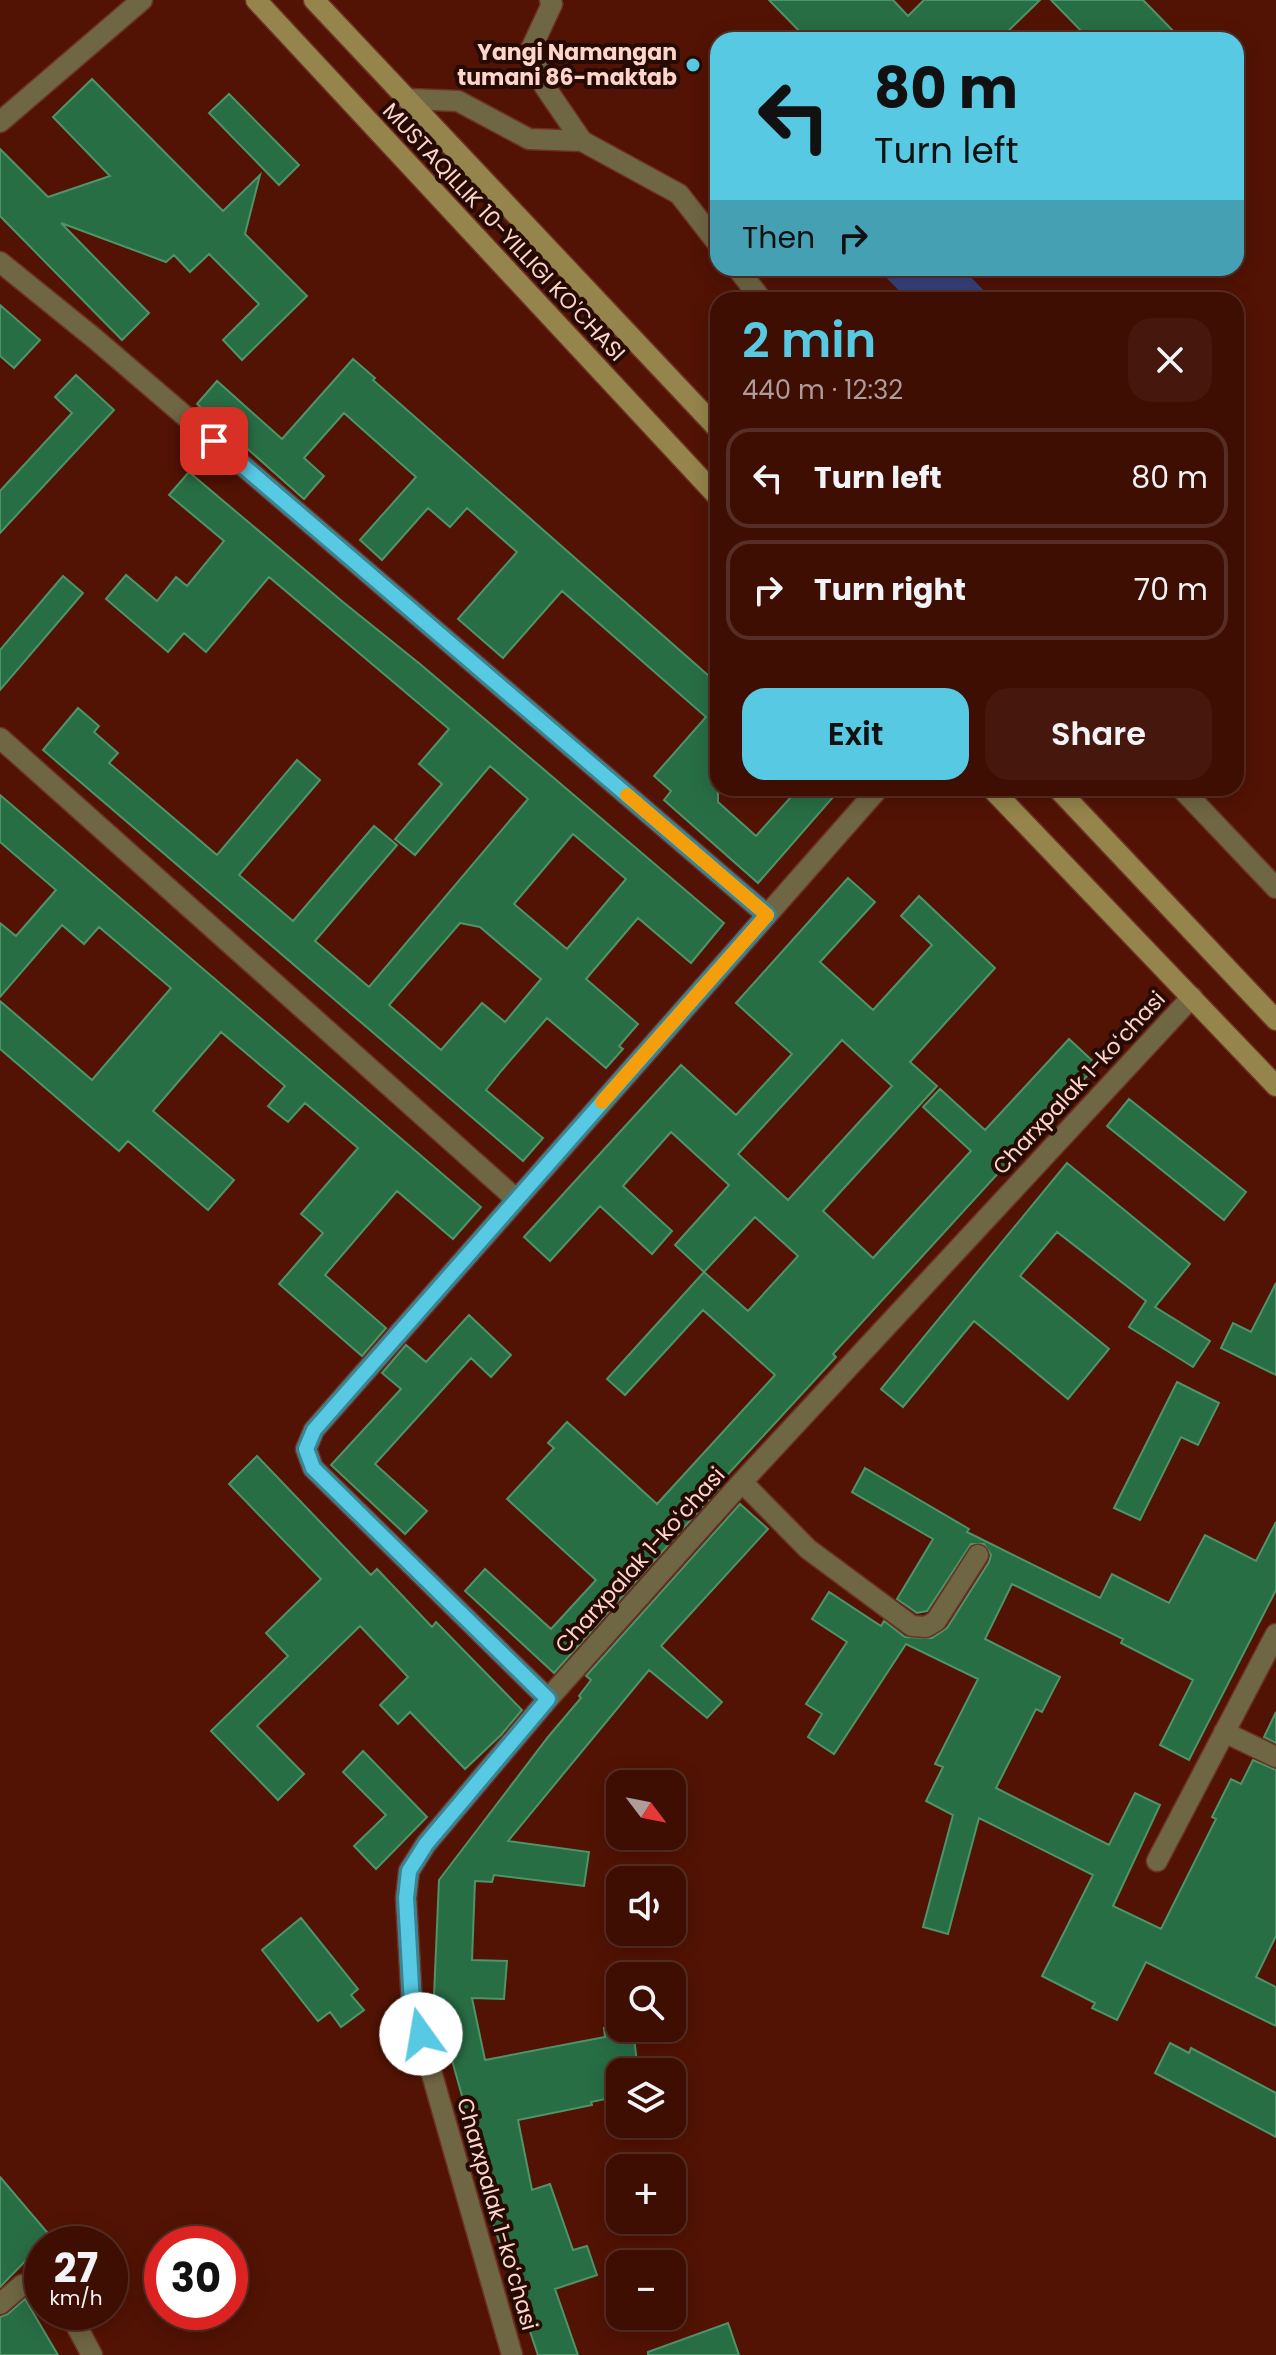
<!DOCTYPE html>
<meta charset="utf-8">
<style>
:root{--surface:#3e0e03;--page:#45170d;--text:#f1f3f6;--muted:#ad9c9a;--line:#572e25;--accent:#57c9e2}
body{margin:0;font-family:Poppins,sans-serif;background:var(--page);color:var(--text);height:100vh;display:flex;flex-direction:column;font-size:30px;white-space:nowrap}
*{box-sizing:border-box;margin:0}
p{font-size:26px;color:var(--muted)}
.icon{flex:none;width:44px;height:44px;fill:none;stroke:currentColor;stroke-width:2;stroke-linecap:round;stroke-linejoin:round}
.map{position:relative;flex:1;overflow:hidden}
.panel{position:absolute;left:710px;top:292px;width:534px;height:504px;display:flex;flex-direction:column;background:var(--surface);border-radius:24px;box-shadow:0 4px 20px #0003,0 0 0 2px var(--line)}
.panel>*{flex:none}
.hud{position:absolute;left:710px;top:32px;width:534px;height:244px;border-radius:24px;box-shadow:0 4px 20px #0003,0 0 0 2px var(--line);background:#57c9e2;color:#111;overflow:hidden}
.needle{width:52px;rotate:122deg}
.controls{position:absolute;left:606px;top:1770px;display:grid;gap:16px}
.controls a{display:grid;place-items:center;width:80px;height:80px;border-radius:16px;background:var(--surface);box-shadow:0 4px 20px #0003,0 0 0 2px var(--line);font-size:40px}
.speed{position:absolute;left:24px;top:2226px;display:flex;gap:16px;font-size:40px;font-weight:700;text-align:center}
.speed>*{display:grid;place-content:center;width:104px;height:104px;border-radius:50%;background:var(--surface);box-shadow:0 4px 20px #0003,0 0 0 2px var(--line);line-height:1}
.speed small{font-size:20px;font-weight:400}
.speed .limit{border:12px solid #d22;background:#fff;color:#111}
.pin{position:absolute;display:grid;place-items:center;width:68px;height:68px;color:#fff;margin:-34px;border-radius:16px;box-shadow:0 4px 12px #0006}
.me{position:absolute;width:88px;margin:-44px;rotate:347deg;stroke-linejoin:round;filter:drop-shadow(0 0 6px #0008)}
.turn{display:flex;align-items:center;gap:28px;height:168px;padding:0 32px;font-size:36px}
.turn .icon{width:104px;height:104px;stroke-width:2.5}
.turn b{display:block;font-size:56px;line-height:68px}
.then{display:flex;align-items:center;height:76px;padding:0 32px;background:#0003;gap:16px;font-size:30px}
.round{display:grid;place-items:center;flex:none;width:84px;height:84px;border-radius:24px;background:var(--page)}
.head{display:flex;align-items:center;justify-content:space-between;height:136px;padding:0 32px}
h1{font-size:48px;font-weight:600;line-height:60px;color:var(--accent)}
.primary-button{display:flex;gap:16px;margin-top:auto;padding:16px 32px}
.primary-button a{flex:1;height:92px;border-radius:24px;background:var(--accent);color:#111;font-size:32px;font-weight:600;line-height:92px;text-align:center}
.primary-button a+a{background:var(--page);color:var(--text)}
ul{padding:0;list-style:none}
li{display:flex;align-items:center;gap:24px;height:100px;margin:0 16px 12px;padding:0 16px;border:4px solid var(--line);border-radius:24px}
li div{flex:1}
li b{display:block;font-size:30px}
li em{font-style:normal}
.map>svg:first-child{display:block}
.green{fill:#39427d}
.building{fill:#286e45;stroke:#4f9368;stroke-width:2;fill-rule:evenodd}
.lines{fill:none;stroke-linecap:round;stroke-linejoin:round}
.street-casing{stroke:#6e3224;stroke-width:23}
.secondary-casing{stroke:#6e3224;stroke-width:23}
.street{stroke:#6f6643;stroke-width:20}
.secondary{stroke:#95854c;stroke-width:20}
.route-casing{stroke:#398393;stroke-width:20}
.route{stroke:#57c9e2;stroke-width:14}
.slow{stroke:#f59e0b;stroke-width:14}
.poi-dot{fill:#57c9e2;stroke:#260b05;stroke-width:3}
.labels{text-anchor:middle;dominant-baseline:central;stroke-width:8;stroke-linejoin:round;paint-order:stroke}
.poi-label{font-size:22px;font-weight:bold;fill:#fed5cb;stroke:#260b05;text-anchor:end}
.street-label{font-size:22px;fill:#fed5cb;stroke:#260b05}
</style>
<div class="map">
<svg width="1276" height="2355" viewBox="0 0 1276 2355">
<rect width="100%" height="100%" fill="#521304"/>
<path class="green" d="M877,268H962L993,300H908Z"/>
<path class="building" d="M769,0H893L908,16L924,0H1040L999,40H808Z
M1051,0H1143L1182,40H1090Z
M92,79L223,211L260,175L245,234L307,296L242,360L223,340L259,304L209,254L190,272L174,255L166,262L61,223L149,313L122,340L0,216V149L48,197L110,176L53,117Z
M229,94L299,165L279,185L209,113Z
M0,305L40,340L14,368L0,356Z
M353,359L375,378L373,380L718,684V802L756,836L799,788H841L758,883L664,800L671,791L654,776L706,717L562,591L503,658L458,619L517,552L467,508L450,527L428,508L382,560L360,540L416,477L344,413L304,458L324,476L304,499L197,404L217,381L282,439Z
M76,375L114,410L0,533V491L72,413L55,397Z
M189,472L343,602L420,664L724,923L691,963L638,918L586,979L638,1024L619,1046L623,1049L606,1068L547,1018L502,1070L486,1090L543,1138L523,1161L43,750L78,708L99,726L94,732L118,753L109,763L217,855L297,760L320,780L239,875L293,921L374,826L397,845L315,941L369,987L528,799L490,766L415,855L395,839L442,784L419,764L449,729L269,577L206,652L184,633L168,652L106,599L126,575L157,601L176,577L187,586L224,541L169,495ZM573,834L626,879L567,949L514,904ZM460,923L480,927L541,979L505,1022L482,1003L441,1050L389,1005Z
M63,576L83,593L0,690V650Z
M0,795L481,1207L453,1239L397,1191L325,1275L386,1328L362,1356L279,1284L323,1233L301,1214L358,1148L305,1103L288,1122L268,1106L285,1086L221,1032L153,1111L234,1180L208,1210L128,1141L119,1151L0,1049V1001L92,1080L171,988L99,927L84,944L62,925L0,997V923L16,936L56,890L0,842Z
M848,878L875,902L820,962L873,1010L932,945L901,916L919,896L995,968L910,1062L937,1086L823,1211L873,1258L971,1151L923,1107L940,1089L985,1130L1069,1039L1097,1065L833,1354L836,1357L718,1485L720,1487L554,1673L465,1591L485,1569L551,1629L596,1580L507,1499L554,1448L548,1443L567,1422L657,1504L775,1375L703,1310L625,1395L607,1379L704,1272L675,1245L729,1185L671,1132L623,1186L672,1231L652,1254L600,1206L550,1261L524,1237L681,1065L736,1115L792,1054L736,1003ZM842,1040L892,1086L788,1200L738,1154ZM755,1217L798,1256L748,1311L704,1272Z
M1129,1099L1246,1192L1224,1220L1107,1126Z
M1067,1163L1190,1264L1155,1307L1210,1341L1193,1367L1129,1327L1146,1301L1057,1232L1020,1276L1109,1349L1068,1399L974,1321L903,1407L881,1389Z
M1276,1283V1375L1221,1348L1233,1323L1251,1332Z
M469,1315L511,1355L491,1377L471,1358L375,1464L427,1511L405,1534L331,1465L401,1389L382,1373L406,1345L426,1362Z
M1177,1382L1219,1403L1198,1445L1181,1437L1140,1520L1114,1508Z
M257,1456L371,1575L377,1569L432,1627L436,1622L522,1710L501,1735L465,1769L410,1712L398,1724L380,1705L408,1677L360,1626L257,1726L304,1774L278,1800L211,1731L288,1656L266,1633L321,1579L229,1484Z
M865,1468L969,1529L967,1532L1100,1598L1112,1574L1169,1603L1205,1535L1256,1561L1276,1522V1590L1189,1760L1160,1745L1193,1680L1121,1643L1123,1639L1012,1584L985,1639L1060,1677L1042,1712L1036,1709L996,1788L1109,1845L1135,1793L1160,1805L1113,1906L1161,1929L1216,1819L1212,1817L1231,1779L1241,1784L1253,1760L1276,1770V1936L1256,1977L1276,1987V2026L1146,1962L1117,2020L1092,2008L1095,2003L1042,1976L1093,1875L979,1818L948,1934L923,1927L953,1815L926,1801L943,1767L935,1764L978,1679L906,1644L834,1754L808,1737L822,1714L806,1704L847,1642L812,1619L829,1592L881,1626L884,1621L905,1637L932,1638L947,1628L989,1562L991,1555L984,1544H971L927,1611L917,1613L897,1599L933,1539L852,1492Z
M740,1504L768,1529L661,1646L722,1702L707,1718L649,1670L508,1841L589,1852L584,1886L494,1875L492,1882L475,1881L472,1960L507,1961L504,1999L472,1998L485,2060L605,2037L604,2028H633L638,2072H620V2096L591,2102L592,2105L518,2120L532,2190L550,2184L573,2250L587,2246L597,2275L555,2289L578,2355H538L487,2206L464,2103L434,1996L439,1880L548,1737L581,1698L579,1696L591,1680L586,1676Z
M1276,1712V1743L1264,1737Z
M363,1751L427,1817L376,1869L354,1846L386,1815L343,1772Z
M301,1918L358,1989L351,1995L364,2010L341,2027L330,2012L318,2021L262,1950Z
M1170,2043L1189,2053L1191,2048L1276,2093V2137L1155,2073Z
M0,2177L52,2238L42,2244L0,2287Z
M25,2299L58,2355H0V2317L8,2314Z
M728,2323L739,2355H648V2352Z"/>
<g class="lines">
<g class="street-casing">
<path id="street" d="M550,0L552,4L531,49L545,87L582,141L679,194L718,244
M408,99L458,101L529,139L582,141
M0,122L142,0
M0,262L94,338L767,915
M737,268L762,300
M0,738L516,1199
M1181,788L1276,888
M742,1482L808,1549L912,1626L926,1627L936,1621L978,1555
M548,1699L313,1468L306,1449L314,1430L879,788
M1224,1732L1276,1757
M1157,1861L1276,1634
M0,2304L22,2285L42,2284
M69,2312L92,2355
M512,2355L412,2004L406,1898L409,1871L426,1844L548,1699L742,1482L1192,997"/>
</g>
<g class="secondary-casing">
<path id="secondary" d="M256,0L718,497
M314,0L718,429
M991,788L1276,1086
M1057,788L1276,1020"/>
</g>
<use href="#street" class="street"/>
<use href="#secondary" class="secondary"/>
</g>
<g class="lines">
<g class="route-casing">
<path id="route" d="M214,441L767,915L314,1430L306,1449L313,1468L548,1699L426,1844L409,1871L406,1898L412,2004L421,2034"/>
</g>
<use href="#route" class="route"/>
<path class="slow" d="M602,1102L767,915L627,795"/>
</g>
<circle class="poi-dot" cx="693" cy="65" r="8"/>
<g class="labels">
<g class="poi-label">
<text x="677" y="52">Yangi Namangan<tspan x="677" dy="25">tumani 86-maktab</tspan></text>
</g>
<g class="street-label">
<text transform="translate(504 232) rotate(47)">MUSTAQILLIK 10-YILLIGI KO'CHASI</text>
<text transform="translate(1079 1083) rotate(-47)">Charxpalak 1-koʻchasi</text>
<text transform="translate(640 1560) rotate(-48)">Charxpalak 1-koʻchasi</text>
<text transform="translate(497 2214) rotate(74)">Charxpalak 1-koʻchasi</text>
</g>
</g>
</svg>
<div class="controls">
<a><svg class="needle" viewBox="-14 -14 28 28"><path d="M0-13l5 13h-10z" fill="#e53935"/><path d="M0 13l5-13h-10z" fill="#ad9c9a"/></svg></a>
<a><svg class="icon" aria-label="sound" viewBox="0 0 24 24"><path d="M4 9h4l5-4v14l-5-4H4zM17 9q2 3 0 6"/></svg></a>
<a><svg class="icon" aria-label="search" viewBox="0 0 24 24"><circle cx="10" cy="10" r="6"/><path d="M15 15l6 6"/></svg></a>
<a><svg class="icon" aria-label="layers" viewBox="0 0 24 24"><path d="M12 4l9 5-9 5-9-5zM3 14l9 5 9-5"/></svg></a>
<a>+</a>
<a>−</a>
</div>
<div class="speed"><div>27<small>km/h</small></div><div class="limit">30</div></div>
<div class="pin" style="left:214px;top:441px;background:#d93025"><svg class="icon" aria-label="arrive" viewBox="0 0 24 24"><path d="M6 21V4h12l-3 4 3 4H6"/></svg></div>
<svg class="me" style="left:421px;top:2034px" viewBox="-20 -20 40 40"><circle r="19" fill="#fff"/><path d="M0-13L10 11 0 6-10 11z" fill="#57c9e2"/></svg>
<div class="hud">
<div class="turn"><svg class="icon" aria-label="left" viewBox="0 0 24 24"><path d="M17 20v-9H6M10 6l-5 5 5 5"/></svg><div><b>80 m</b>Turn left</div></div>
<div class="then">Then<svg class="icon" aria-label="right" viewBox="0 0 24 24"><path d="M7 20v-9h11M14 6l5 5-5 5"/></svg></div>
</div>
<section class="panel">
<div class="head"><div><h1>2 min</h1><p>440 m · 12:32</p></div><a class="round"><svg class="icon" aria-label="close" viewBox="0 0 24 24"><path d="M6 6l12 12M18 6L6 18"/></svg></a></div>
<ul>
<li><svg class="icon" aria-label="left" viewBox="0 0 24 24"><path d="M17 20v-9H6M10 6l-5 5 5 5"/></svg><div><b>Turn left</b></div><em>80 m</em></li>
<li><svg class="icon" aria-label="right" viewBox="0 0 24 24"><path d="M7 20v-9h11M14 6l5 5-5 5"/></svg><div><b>Turn right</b></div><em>70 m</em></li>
</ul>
<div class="primary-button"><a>Exit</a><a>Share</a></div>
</section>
</div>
